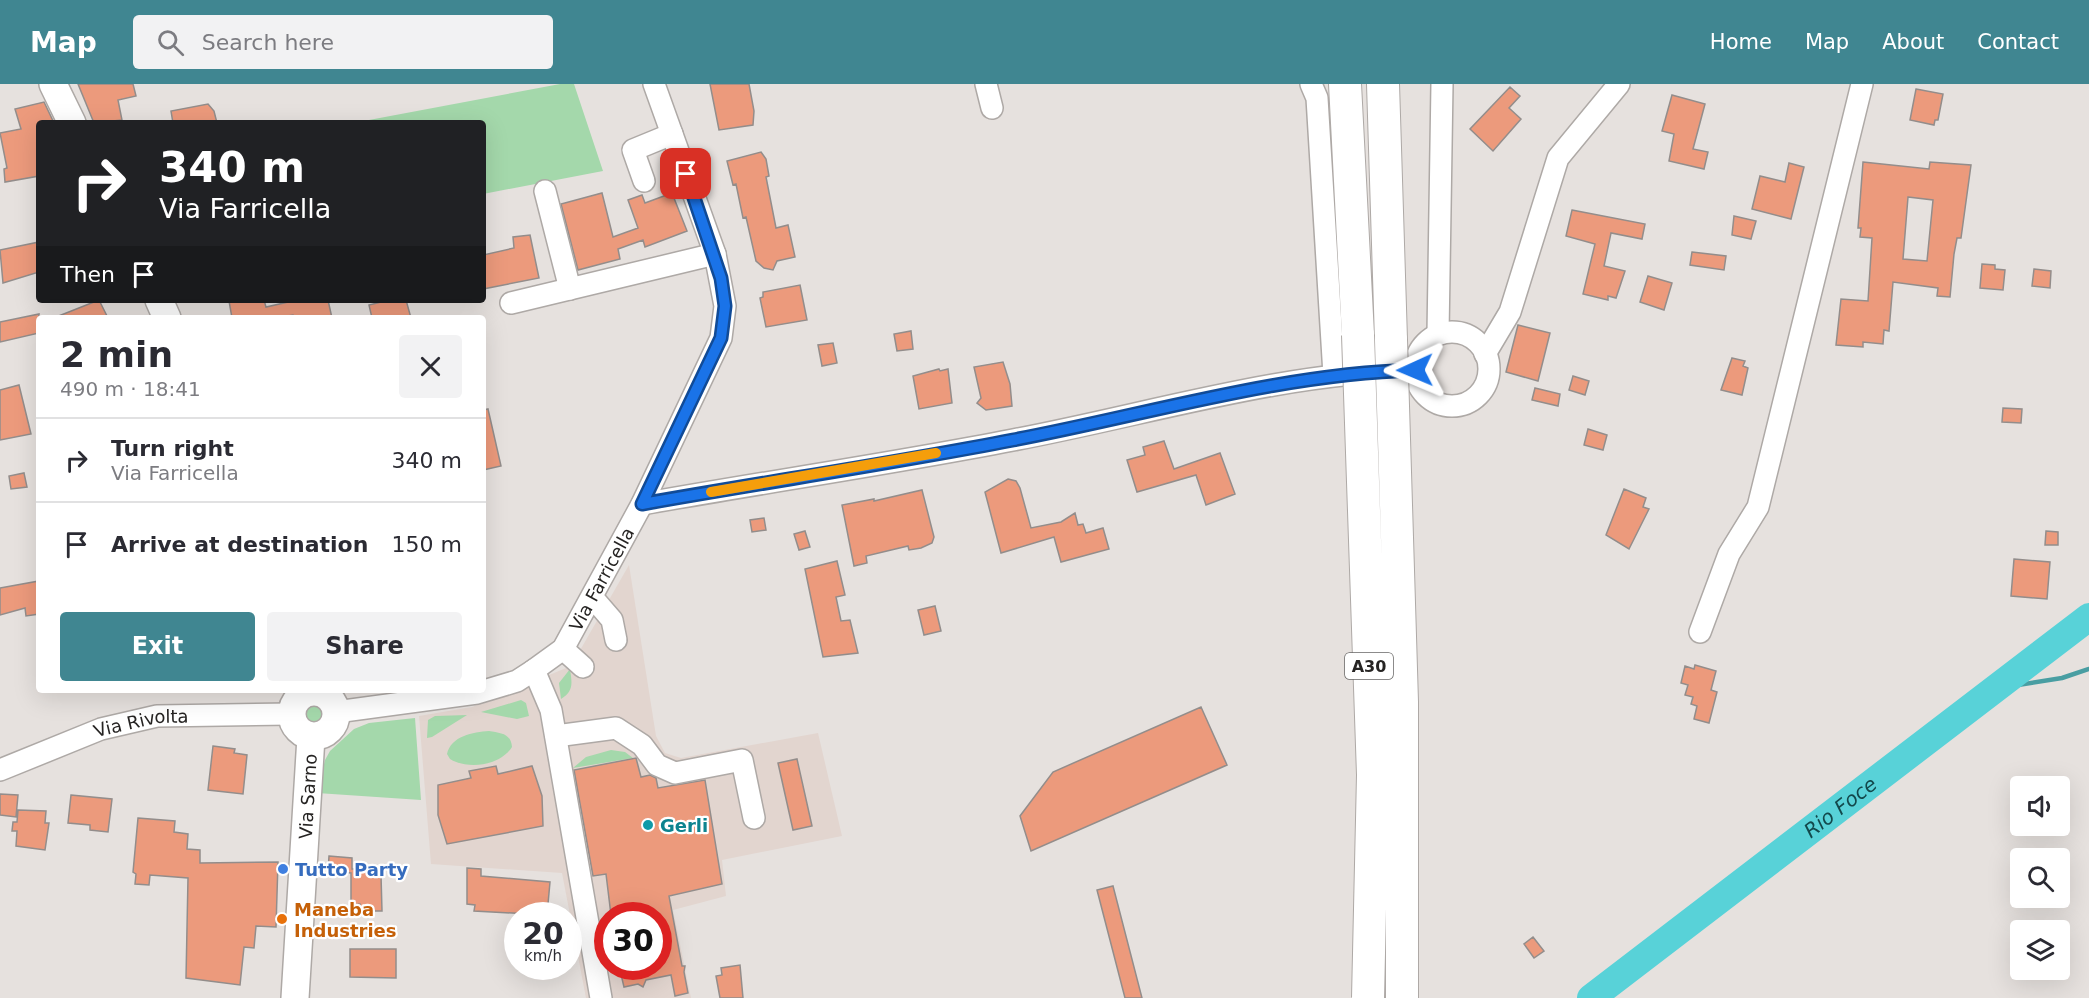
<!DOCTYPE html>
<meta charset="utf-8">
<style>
:root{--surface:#fff;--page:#f2f2f3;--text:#2b2b33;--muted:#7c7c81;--line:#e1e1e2;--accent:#408691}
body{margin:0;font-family:"DejaVu Sans",sans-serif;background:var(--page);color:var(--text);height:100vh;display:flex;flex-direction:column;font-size:22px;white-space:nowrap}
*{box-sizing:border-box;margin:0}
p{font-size:20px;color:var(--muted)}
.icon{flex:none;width:33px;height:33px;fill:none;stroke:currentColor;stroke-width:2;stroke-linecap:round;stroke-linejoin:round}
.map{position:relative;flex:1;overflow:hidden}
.details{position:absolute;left:36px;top:231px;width:450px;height:378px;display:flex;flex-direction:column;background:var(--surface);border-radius:6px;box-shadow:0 6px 24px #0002}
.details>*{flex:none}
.banner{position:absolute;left:36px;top:36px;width:450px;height:183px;border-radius:6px;box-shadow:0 6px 24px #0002;background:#202124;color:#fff;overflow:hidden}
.controls{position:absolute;left:2010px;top:692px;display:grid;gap:12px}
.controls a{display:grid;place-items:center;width:60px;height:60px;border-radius:6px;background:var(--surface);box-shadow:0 6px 24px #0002;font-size:30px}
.speed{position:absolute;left:504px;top:818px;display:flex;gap:12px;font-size:30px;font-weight:700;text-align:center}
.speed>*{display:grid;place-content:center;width:78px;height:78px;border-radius:50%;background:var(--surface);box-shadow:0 6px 24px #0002;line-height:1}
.speed small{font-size:15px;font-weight:400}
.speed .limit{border:9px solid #d22;background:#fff;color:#111}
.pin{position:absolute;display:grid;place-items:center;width:51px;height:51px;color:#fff;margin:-26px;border-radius:12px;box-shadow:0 3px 9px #0006}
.me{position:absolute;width:66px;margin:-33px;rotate:269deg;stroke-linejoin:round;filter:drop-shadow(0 0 4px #0008)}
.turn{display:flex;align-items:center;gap:21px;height:126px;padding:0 24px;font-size:27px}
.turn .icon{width:78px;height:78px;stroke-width:2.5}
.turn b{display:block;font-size:42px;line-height:51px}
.then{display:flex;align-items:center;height:57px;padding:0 24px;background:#0003;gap:12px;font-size:22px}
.round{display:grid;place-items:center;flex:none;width:63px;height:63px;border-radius:6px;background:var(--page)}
.headline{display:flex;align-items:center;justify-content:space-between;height:102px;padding:0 24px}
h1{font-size:36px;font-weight:700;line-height:45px}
.button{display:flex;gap:12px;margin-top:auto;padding:12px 24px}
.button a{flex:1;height:69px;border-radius:6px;background:var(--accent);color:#fff;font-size:24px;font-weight:700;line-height:69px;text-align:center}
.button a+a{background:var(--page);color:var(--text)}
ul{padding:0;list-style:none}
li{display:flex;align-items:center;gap:18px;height:84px;padding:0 24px;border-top:2px solid var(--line)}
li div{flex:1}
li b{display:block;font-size:22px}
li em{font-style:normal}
header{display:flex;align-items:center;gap:36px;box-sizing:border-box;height:84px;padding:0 30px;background:var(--accent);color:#fff}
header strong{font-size:28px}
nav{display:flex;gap:33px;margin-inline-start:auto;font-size:21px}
.search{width:420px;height:54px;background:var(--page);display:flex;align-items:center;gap:15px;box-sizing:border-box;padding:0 21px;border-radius:6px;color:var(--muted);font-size:22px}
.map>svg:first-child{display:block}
.built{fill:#e2d5cf;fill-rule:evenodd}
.green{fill:#a4d8ab}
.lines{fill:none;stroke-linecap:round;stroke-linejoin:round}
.stream{stroke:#499ea2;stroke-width:4.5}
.river{stroke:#58d2d8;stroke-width:28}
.building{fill:#ec9a7c;stroke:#938d8b;stroke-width:1.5;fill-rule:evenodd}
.minor-casing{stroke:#aea9a6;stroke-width:24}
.major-casing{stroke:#aea9a6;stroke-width:30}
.highway-casing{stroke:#aea9a6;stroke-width:34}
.minor{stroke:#fff;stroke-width:21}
.major{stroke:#fff;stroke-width:27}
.highway{stroke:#fff;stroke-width:32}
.highway-bridge-casing{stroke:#aea9a6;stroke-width:34;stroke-linecap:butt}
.highway-bridge{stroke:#fff;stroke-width:32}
.route-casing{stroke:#114b97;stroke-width:15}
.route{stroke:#1a73e8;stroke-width:10}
.slow{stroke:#f59e0b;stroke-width:10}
.culture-dot{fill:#0f9aa8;stroke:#fff;stroke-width:2}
.shop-dot{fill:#3f7fe0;stroke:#fff;stroke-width:2}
.food-dot{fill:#e8710a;stroke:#fff;stroke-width:2}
.labels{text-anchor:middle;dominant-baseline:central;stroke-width:4.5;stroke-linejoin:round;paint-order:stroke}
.shield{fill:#fff;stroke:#676665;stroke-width:1.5}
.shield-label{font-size:16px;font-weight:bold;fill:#262423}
.street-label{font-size:18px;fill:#262423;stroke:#fff}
.culture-label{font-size:18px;font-weight:bold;fill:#0d838f;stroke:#fff;text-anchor:start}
.shop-label{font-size:18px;font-weight:bold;fill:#366cbe;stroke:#fff;text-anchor:start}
.food-label{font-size:18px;font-weight:bold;fill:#c56008;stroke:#fff;text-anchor:start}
.water-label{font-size:20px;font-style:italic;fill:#13494c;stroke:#fff}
</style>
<header>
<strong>Map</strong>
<div class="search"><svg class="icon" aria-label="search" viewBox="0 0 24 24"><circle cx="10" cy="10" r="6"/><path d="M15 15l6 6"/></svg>Search here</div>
<nav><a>Home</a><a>Map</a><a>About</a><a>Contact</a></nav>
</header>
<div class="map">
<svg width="2089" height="914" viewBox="0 0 2089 914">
<rect width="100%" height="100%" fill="#e6e1de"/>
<path class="built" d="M629,481L656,652L665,669L681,674L818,649L842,752L722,776L726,812L673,826L691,914H586L562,789L431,780L419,632L472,623L571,582ZM608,831H658V882H608Z"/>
<path class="green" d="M560,0H574L603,87L483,110V39H353Z
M570,585C572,599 574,607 561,615L559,599Z
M521,616L526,619L529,632L517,635L481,628Z
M305 631a10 10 0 1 1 20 0a10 10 0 1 1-20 0Z
M467,631L432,653L427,654L428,636L435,632Z
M415,634L421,716L317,709L325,676L330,667L354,645L369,639Z
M489,647C500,649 511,649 512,663C500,682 468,686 450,675L447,670C451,652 473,648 489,647Z
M611,666L625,668L633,674L573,684L586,673Z"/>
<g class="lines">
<path class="stream" d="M1999,604L2062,594L2089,585"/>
<path class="river" id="s1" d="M1591,914L2089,533"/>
</g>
<path class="building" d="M78,0H133L136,12L118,16L122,36L94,39Z
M710,0H749L754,27L753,41L719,46Z
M1510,3L1520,12L1509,24L1521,35L1493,67L1470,45Z
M1916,5L1943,10L1938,36H1935L1934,41L1910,36Z
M1672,11L1705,20L1693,65L1708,68L1704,85L1669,77L1674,50L1662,47Z
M44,18L54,39H39V92L5,98L4,85L7,84L0,49L21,45L15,25Z
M208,20L214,27L217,39H173L171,27Z
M761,68L766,75L769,92L766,93L776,144L788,141L795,173L777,177L773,186L764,184L756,177L746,133L743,134L736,100L733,101L727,77Z
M1863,78L1929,85L1930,78L1971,81L1961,154H1957L1954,170L1950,213L1937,212L1938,204L1893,198L1889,247L1884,246L1883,260L1863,258V263L1836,261L1841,215L1868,217L1872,154L1860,153L1861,144H1858ZM1908,113L1933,116L1927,177L1903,175Z
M1789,79L1804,83L1791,135L1752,125L1760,92L1785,98Z
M602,109L613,153L638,144L628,116L642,111L645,119L672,109L687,147L645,163L643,156L618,165L620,175L578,186L561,120Z
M1572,126L1645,140L1642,155L1611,149L1604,182L1625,187L1616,214L1608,212V216L1583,210L1595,160L1566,152Z
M1734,132L1756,137L1751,155L1732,151Z
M530,151L539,194L483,205V171L514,164L513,153Z
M39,158V188L3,199L0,166Z
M1692,168L1726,172L1724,186L1690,181Z
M1982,180L1995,181V185L2005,186L2003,206L1980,204Z
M2034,185L2051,187L2050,204L2032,202Z
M1648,192L1672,199L1664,226L1640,218Z
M800,201L807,236L766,243L760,214L763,213V208Z
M99,216L108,234H56V233Z
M236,216H264L266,223L297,216H328L332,234H294L293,231L276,234H232L229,217Z
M389,216H406L411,234H372L369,221Z
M39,230V249L0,258V238Z
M1518,241L1550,249L1538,297L1506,288Z
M911,247L913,265L897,267L894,250Z
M833,259L837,279L822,282L818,261Z
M1732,274L1745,277L1743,282L1748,284L1742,311L1721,306Z
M1003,278L1010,300L1012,322L986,326L977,319L981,314L974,283Z
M939,285L940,287L948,285L952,319L919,325L913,292Z
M1573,292L1589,297L1585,311L1569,306Z
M19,301L31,350L0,356V306Z
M1535,304L1560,310L1558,322L1532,316Z
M2003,324L2022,325L2021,339L2002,338Z
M488,325L501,382L483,386V326Z
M1588,345L1607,351L1603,366L1584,361Z
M1164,357L1174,385L1220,369L1235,410L1206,421L1196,391L1137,408L1127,376L1145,371L1143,363Z
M24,389L27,403L11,405L9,392Z
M1008,395L1016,397L1020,404L1031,444L1061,438L1075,429L1078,441L1083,440L1086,449L1103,444L1109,465L1061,478L1054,453L1001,469L985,408Z
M1624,405L1646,414L1643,423L1649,425L1629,465L1606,451Z
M922,406L934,453L932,459L921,464L909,466L908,462L866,472L867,479L854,482L842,421L874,415V417Z
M764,434L766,446L752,448L750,436Z
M805,447L810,463L799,466L794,450Z
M2046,447L2058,448V461H2045Z
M2014,475L2050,478L2047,515L2011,512Z
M837,477L845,511L836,513L841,537L850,536L858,569L823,573L805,485Z
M39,497V530L26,532L25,524L0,531V504Z
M935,522L941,547L924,551L918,526Z
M1695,581L1716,587L1711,606L1717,608L1709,639L1694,635L1697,622L1691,620L1693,613L1685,611L1688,601L1681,599L1685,582L1694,585Z
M1201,623L1227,681L1031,767L1020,732L1053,688Z
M213,662L235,665L234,669L247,671L243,710L208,706Z
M636,674L641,693L650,691L656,694L658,704L705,696L722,800L669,812L682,882H685L684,888L688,909L675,912L671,891L646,896L643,903L638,900L624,903L619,882H658V831H611L606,790L593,792L574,686Z
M797,675L812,742L793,746L778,679Z
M496,682L498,690L532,682L542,712L543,742L447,760L438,731V701L471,694L469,687Z
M0,710L18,711L16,733L0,731Z
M71,711L112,715L108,748L90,746V741L68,739Z
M18,726L46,727L45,739H49L45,766L16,762L17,747H12L13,738H17Z
M138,734L175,737L174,748L188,750L187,765L200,766V779L278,778L276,843L256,842L254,864L244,863L240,901L186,894L188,794L150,791L149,801L135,800L136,790L133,788Z
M329,772L352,774V785H371V791H381L382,827H361L360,820L351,821V789L328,787Z
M467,784L481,785V792L550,798L547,831L474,827L475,821L467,820Z
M1113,802L1142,914H1125L1097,806Z
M1533,853L1544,867L1534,874L1524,860Z
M350,865H396V894L350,893Z
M740,881L743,914H720L716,892L722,891L721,884Z"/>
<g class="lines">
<g class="minor-casing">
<g id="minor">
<path d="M986,0L992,24"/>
<path d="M1311,0L1317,14L1334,291"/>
<path d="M644,97L633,66L672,50"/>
<path d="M545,107L570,205"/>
<path d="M511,219L715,170"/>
<circle cx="1452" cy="285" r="37"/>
<path d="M1438,250L1442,0"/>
<path d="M1485,270L1510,228L1558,74L1619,0"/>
<path d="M642,420C765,398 890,380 1013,356C1146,331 1278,289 1415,286"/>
<path d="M593,514L612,536L616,556"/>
<path d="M1700,548L1729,470L1758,423L1862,0"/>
<path d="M563,565L583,583"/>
<path d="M534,586L551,626L601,914"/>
<path id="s2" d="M336,628L477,609L517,597L534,586L563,565L642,420L721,254L725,222L715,170L654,0"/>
<path d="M556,652L616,644L642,661L657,681L675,689L742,676L754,734"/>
<path id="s3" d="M0,686L101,645L157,632L291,630"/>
</g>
</g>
<g class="major-casing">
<g id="major">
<path d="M53,0L72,39"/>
<path d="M159,216L167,234"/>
<circle cx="314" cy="630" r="22"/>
<path id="s4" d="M295,914L311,653"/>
</g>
</g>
<g class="highway-casing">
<path id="highway" d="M1345,0L1358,251
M1383,0L1391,256"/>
</g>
<use href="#minor" class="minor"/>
<use href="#major" class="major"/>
<use href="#highway" class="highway"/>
<g class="highway-bridge-casing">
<path id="highway-bridge" d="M1358,251L1373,691L1368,914
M1391,256L1402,618V914"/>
</g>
<use href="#highway-bridge" class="highway-bridge"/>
</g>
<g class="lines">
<g class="route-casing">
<path id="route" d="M686,90L721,194L725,222L721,254L642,420C765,398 890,380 1013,356C1146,331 1278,290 1415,286"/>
</g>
<use href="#route" class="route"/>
<path class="slow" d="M711,408L936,369"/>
</g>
<circle class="culture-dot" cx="648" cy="741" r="6"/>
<circle class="shop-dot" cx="283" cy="785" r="6"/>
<circle class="food-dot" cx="282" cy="835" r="6"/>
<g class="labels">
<rect class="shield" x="1345" y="569" width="48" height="26" rx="4.5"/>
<g class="shield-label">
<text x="1369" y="582">A30</text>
</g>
<g class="street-label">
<text stroke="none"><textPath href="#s2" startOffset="320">Via Farricella</textPath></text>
<text stroke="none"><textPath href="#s3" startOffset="150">Via Rivolta</textPath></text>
<text stroke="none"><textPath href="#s4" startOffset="202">Via Sarno</textPath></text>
</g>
<g class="culture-label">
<text x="660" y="741">Gerli</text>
</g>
<g class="shop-label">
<text x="295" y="785">Tutto Party</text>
</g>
<g class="food-label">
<text x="294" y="825">Maneba<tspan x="294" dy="21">Industries</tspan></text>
</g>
<g class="water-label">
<text stroke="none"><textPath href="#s1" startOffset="314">Rio Foce</textPath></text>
</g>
</g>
</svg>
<div class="controls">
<a><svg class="icon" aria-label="sound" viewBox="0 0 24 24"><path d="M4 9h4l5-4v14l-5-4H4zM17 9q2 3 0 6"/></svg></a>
<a><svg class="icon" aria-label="search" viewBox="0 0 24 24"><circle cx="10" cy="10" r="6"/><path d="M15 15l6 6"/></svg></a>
<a><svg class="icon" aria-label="layers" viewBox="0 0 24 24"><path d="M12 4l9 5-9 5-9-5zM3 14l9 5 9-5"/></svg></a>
</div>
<div class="speed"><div>20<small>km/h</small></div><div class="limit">30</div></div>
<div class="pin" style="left:686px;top:90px;background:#d93025"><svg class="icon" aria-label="arrive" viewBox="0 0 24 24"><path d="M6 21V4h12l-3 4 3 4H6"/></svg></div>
<svg class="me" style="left:1415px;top:286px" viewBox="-20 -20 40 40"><path d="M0-17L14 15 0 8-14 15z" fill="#1a73e8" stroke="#fff" stroke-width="4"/></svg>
<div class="banner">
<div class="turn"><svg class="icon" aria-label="right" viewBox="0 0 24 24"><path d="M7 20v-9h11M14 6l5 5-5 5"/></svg><div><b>340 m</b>Via Farricella</div></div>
<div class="then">Then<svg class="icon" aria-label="arrive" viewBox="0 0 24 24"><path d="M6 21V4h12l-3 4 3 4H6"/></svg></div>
</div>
<section class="details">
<div class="headline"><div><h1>2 min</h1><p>490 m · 18:41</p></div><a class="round"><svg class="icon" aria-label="close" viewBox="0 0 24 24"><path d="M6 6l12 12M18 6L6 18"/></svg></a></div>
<ul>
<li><svg class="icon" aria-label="right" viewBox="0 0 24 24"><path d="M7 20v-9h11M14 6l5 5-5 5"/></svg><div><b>Turn right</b><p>Via Farricella</p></div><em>340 m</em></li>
<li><svg class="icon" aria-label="arrive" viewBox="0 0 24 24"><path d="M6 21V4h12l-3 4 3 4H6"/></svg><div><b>Arrive at destination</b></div><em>150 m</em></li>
</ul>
<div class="button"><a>Exit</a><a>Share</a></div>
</section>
</div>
